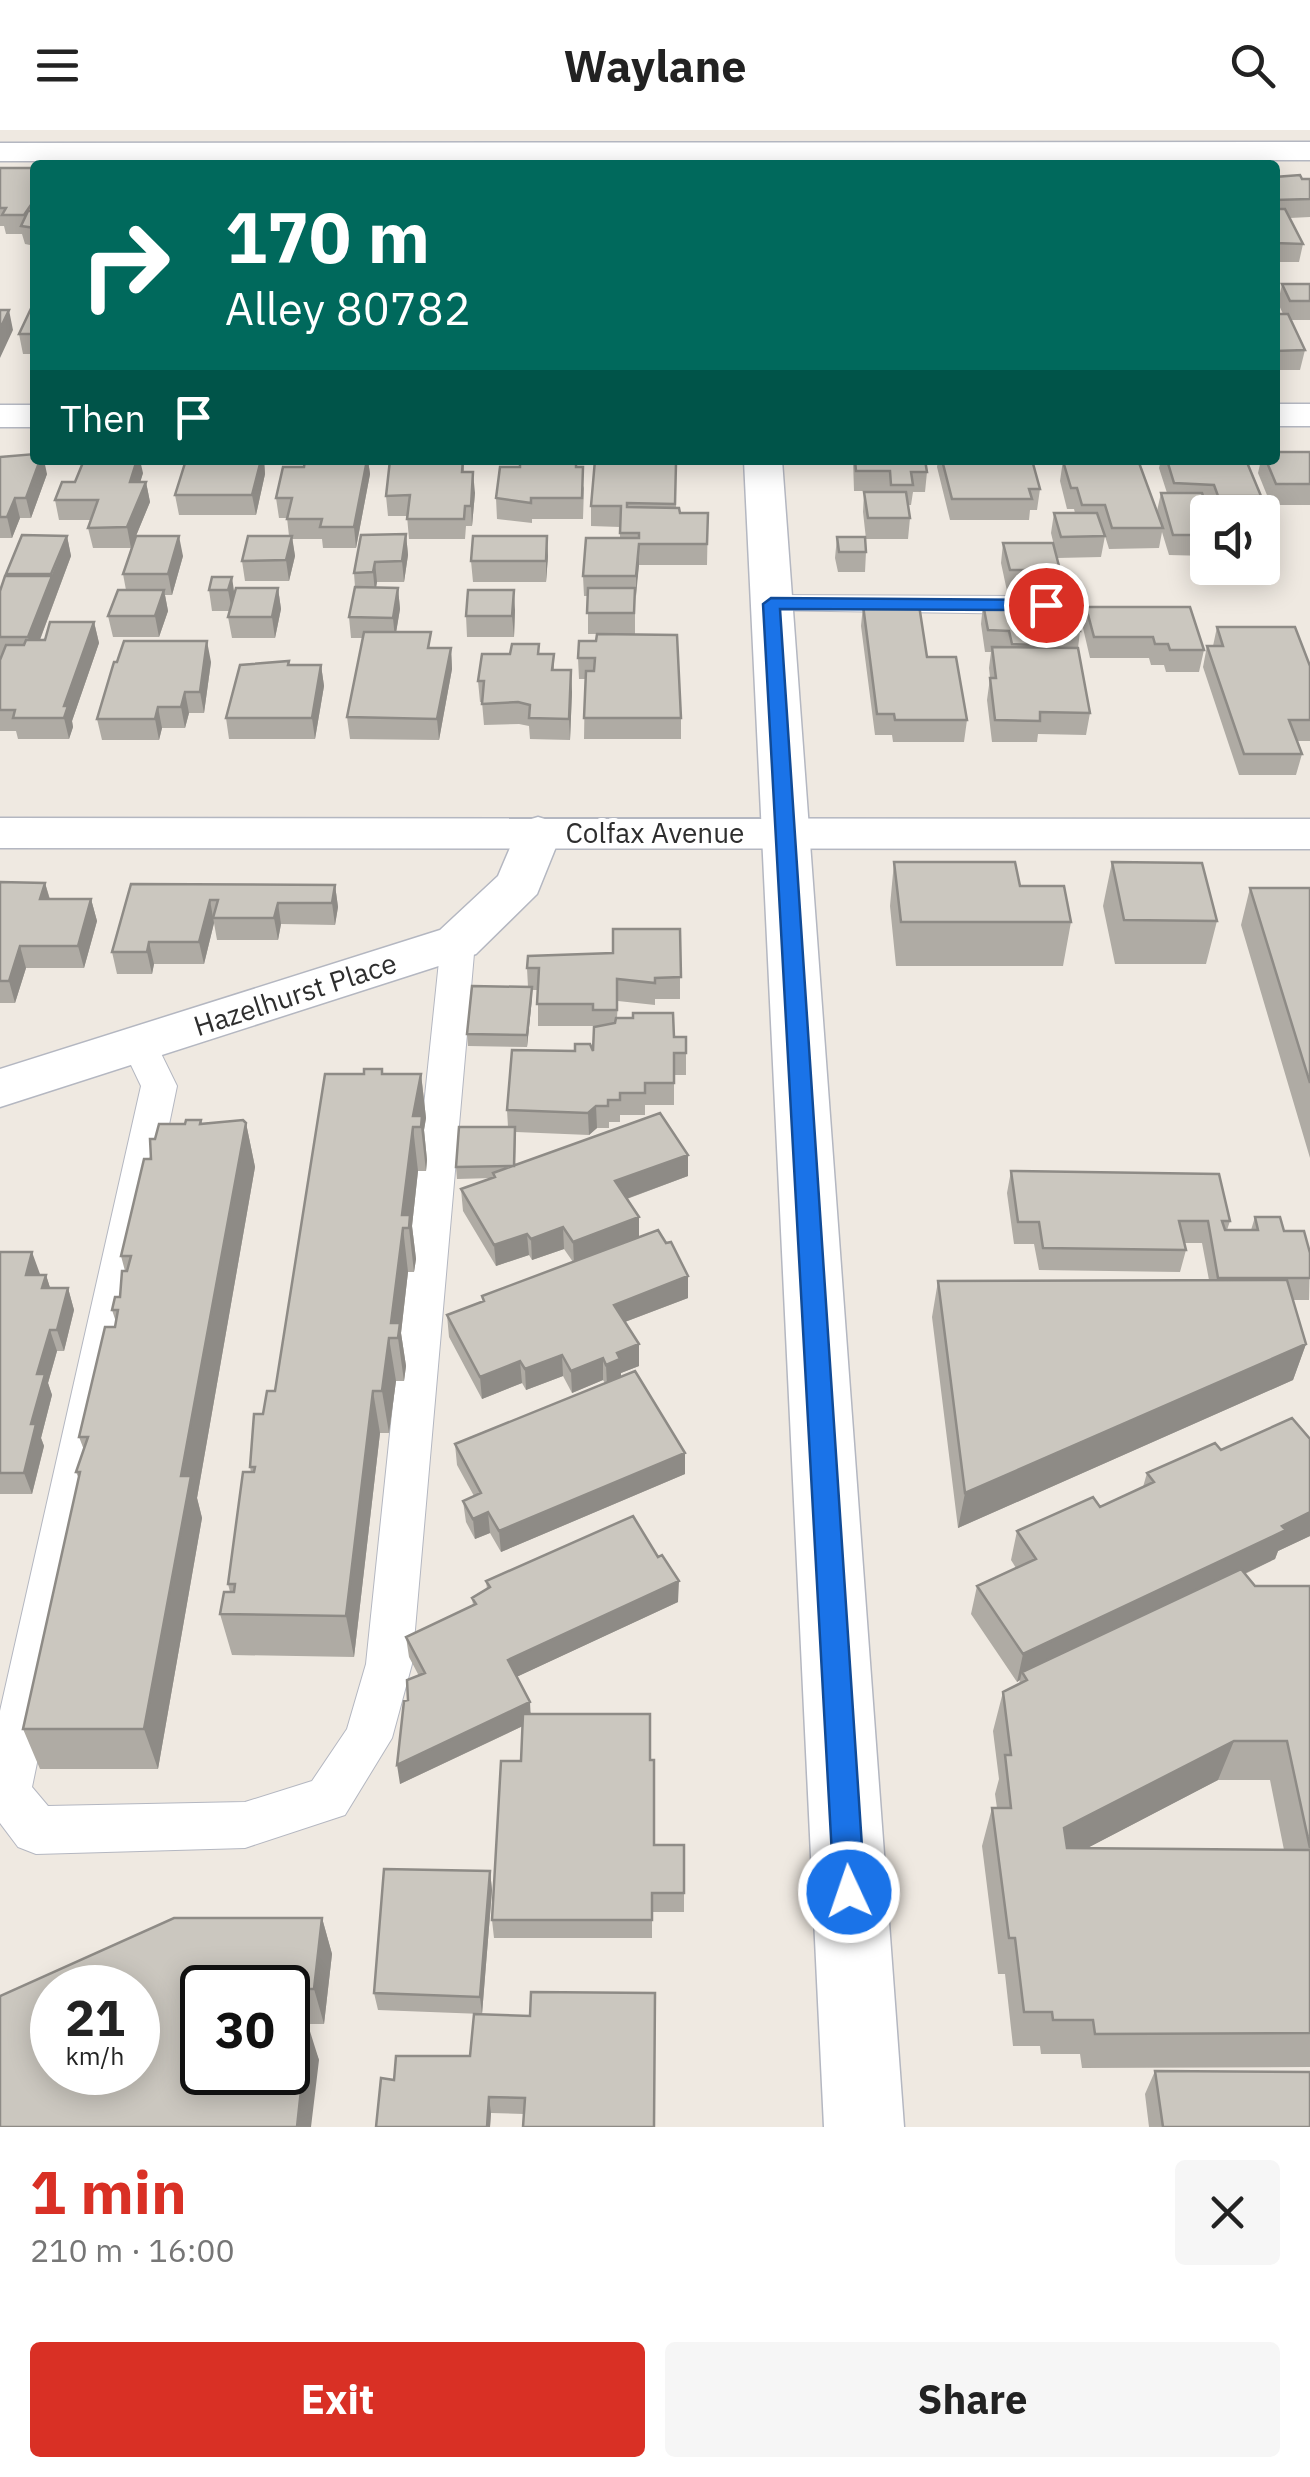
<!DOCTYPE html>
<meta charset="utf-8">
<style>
:root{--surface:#fff;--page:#f6f6f6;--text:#222;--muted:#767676;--accent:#d93025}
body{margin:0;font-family:"IBM Plex Sans",sans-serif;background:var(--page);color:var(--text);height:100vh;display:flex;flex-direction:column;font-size:38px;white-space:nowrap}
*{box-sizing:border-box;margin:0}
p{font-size:32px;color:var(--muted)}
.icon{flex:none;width:55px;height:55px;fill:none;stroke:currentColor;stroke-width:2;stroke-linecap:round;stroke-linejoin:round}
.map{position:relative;height:1997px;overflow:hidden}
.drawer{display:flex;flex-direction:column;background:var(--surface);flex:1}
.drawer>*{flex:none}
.banner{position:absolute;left:30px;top:30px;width:1250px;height:305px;border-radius:10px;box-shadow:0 5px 25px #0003;background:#00695c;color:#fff;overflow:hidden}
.controls{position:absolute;left:1190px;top:365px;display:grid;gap:20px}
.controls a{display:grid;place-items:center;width:90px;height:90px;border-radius:10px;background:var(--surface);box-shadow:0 5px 25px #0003;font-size:50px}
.speed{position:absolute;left:30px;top:1835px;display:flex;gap:20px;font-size:50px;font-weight:700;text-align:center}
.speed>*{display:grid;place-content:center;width:130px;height:130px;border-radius:50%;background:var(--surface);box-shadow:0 5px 25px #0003;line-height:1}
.speed small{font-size:25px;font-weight:400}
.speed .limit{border:5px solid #111;border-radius:15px;background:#fff;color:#111}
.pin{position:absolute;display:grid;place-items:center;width:85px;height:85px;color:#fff;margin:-42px;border:5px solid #fff;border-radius:50%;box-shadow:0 2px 10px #0007}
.me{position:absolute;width:110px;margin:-55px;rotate:357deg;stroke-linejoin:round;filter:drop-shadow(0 0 8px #0008)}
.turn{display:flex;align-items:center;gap:35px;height:210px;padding:0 30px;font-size:45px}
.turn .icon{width:130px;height:130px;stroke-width:2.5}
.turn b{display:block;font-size:70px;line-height:85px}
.then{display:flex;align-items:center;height:95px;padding:0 30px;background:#0003;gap:20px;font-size:38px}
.round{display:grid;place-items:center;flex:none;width:105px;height:105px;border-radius:10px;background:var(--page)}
.summary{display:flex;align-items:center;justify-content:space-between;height:170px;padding:0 30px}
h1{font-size:60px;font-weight:700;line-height:75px;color:var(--accent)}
.cta{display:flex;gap:20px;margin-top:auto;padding:20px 30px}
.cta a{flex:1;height:115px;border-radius:10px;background:var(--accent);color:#fff;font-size:40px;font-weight:700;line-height:115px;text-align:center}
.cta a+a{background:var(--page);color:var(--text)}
header{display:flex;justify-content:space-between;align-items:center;height:130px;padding:0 30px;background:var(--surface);font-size:45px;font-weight:700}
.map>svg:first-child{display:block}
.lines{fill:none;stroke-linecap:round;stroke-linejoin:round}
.service-casing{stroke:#b4b7c1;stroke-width:2}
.minor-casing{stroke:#b4b7c1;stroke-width:3}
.secondary-casing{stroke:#b4b7c1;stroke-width:3}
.service{fill:#fff;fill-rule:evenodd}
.minor{fill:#fff;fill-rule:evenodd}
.secondary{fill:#fff;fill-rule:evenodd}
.wall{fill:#afaba4;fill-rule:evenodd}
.shaded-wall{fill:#8e8b86}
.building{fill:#cbc7bf;stroke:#8e8b86;stroke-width:2.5;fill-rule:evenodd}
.route{fill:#1a73e8;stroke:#114b97;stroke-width:2.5}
.labels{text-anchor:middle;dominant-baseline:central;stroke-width:8;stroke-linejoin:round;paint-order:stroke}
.street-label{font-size:28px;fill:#2e2e2e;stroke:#fff}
</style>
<header><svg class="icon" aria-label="menu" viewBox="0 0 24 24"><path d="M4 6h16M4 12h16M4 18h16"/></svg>Waylane<svg class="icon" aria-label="search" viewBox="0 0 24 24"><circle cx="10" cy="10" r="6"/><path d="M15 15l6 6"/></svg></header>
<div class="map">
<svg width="1310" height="1997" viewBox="0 0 1310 1997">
<rect width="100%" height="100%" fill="#efe9e1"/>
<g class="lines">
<g class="service-casing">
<path id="service" d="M771,465L1034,466L1044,469L1048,475L1044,481L1034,484L761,480L757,474L761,468Z
M458,801L470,804L475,812L412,1534L392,1608L345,1685L245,1718L36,1724L18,1717L0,1693V1581L141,956L121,914L126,905L139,902L152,905L177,956L32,1657L48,1676L245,1672L312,1651L347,1599L366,1534L441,812L446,804Z"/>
</g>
<g class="minor-casing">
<path id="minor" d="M1310,12V30L0,31V13Z
M1275,274H1310V296H1275Z
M0,275H35V297H0Z
M744,330H782L904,1997H824Z
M538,687L555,692L562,702L537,764L476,824L0,977V939L440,800L498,746L521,692Z"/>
</g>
<g class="secondary-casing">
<path id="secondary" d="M0,688L1310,689V719L0,718Z"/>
</g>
<use href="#service" class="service"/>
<use href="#minor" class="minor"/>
<use href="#secondary" class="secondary"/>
</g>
<path class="wall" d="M0,38H35V116L25,114L22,104H6L4,96H0Z
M1275,47L1310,49V87L1290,88L1303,114L1299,132H1275Z
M1282,154H1310V190H1291L1305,220L1300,240H1275V180L1278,184H1283L1278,173Z
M35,170V224H23L19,204Z
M1310,322V375H1271L1258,343L1261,330H1275Z
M0,327L47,344L31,388H20L12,408H0Z
M186,330H264L265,344L256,385H179L175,365Z
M305,330H368L370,344L356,418H323L322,409H292L295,426L289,451H245L242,431L289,406L287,388H279L276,368L304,337Z
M464,330V342L475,363L472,396H466L465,409H409L407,386H388L386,366Z
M853,330H925L927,342L925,362H913L911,375H908L910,388L908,409H866L863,382L864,362L888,361H854Z
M938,330H1032L1040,359L1037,380H1030L1029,390H950L937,337Z
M1063,330H1138L1157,381L1161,363H1167L1159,338L1161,330H1246L1261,366L1257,382H1212L1210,376L1207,375L1208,426L1169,425L1162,402L1159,418L1109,419L1105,406L1101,427L1057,428L1051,403L1054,383H1075L1074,379H1067L1060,351Z
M650,332L676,333V378L680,383H708L707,435H639L635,466V504H588V466H584L583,446L620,408V397L591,396V376Z
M576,337L584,358L583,389H532V393L497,389L496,368Z
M143,343L140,352H146L150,372L136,406L183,426L172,465H165L168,481L159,507H113L108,486L126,460L123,444L131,418H93L88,398L91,390H59L55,370L75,352Z
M406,404L408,425L404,452H377L376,458H398L400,479L396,502L432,518H451L452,539L439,610L350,609L347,587L363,508H351L349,487L355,457L354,443Z
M67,406L71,426L40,510L94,492L99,513L72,591L73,597L69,609H18L16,601H0V530L2,528H0V461L7,446L6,444Z
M837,407L866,422L865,442H838L835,428Z
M1003,413L1060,440L1057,461H1007L1001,433Z
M548,426L546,452H473L471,431Z
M212,447L235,463L278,458L281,479L275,508H232L228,487L230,481H212L209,460Z
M983,474L1080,501L1078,518L1090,583L1086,605L1038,604L1037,612H992L987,570L990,548L989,538L991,522H985L981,494Z
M863,475L927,527L967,590L964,612H893L892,605H875L861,496Z
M1086,477L1204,520L1199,542H1166L1164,535H1151L1149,528H1090L1083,498Z
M515,480L514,507H467L466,486Z
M1217,497L1310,536V611H1297L1302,624L1296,645H1239L1203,537L1207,516H1213Z
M596,511L681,588V609H584L585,549H579L578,528Z
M540,524H554V540L572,562L570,610L530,609L529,596L519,594L484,595L482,572H480L478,551Z
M211,532L204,583H189L185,598H162L159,610H102L97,589Z
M290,535H321L324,556L315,609H229L226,588Z
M894,732L1020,756L1071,792L1063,836H896L890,776Z
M1112,732L1217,791L1206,834H1115L1103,776Z
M0,752L45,753L50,769H91L97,791L84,838H26L15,873H0Z
M131,754L335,755L338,777L335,795L281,794L278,810H217L214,793L204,834H154L152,844H117L112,822Z
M1250,758H1310V1028L1241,795Z
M680,799V869H655V875L618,871L617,888L674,907L686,923V945H674V975H645V985H620V992H609V998H597L589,1005L516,1002L515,1035L688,1046L627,1069L639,1087V1107L688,1168L625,1192L639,1236L621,1243V1247L685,1323V1344L501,1422L490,1403L475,1409L466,1392L463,1371L474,1366L457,1335L455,1314L605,1253L603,1250L572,1263L563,1246L526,1260L522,1253L482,1269L449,1207L447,1185L483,1171L482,1166L573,1132L564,1119L532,1130L529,1125L496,1136L463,1081L461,1059L493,1048L457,1049L456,1037L508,997L507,980L593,921L594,896H538V860H532L527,917L468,916L467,904L528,857L527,838L613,823Z
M364,944H421L426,988L424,1000L427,1030L426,1041H418L412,1096L416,1129L414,1142H408L401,1203L406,1236L404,1251H396L389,1303H380L354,1527L232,1525L220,1484L230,1462L228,1454L251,1342L250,1337L263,1284L275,1261Z
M246,993L255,1037L197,1368L202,1388L158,1639H40L23,1599L79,1349L76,1342L84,1320L79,1307L115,1197L116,1192L112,1180L120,1167L125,1141L121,1126L155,1009L202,994Z
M1011,1041L1230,1091L1227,1100H1251L1255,1087L1284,1101L1310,1123L1309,1170H1293L1306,1214L1293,1250L958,1398L932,1187L938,1151L1209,1150L1202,1113H1184L1186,1120L1180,1142L1039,1140L1034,1114H1014L1007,1063Z
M0,1122L39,1145H46L50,1158H68L74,1180L64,1221H57L48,1253L52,1265L41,1308L44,1316L32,1364H0Z
M1310,1309V1406L1278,1421L1275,1429L1245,1444L1255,1456H1310V1937L1082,1938L1080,1924H1041L1040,1916H1013L1005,1844H998L982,1716L992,1678H997L995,1664L999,1649L993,1601L1003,1562L1019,1554L1020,1550L1017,1552L971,1484L977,1456L1016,1438L1011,1430L1017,1401L1100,1377L1143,1357L1147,1343L1221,1320ZM1218,1650H1270L1284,1720L1087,1718Z
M486,1451L678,1472L516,1547L531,1584L650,1630L654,1715H684V1782H652V1808H494L492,1790L521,1631L523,1596L400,1654L408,1570L419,1546L409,1527L406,1507L473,1475L472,1468L487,1459Z
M490,1741L492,1760L482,1884L378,1880L374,1863Z
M322,1788L332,1824L324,1894H305V1895L319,1930L0,1997Z
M530,1886L524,1984L491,1983L490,1997H376L394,1950L470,1926Z
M1155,1941L1310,1997H1149L1145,1964Z"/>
<path class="shaded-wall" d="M9,180L13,200L0,228V199Z
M40,330H44L47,344L31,388L26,368Z
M137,330H140L143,343L134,373L130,352Z
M261,330H264L265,344L256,385L252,365Z
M367,330H368L370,344L356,418L354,397Z
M473,342L475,363L472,396L471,376Z
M146,352L150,372L131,418L127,397Z
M15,368L20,388L12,408L7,387Z
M406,404L408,425L404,452L402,431Z
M67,406L71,426L33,528L28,507Z
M179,406L183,426L172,465L168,444Z
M292,406L295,426L289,451L286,430Z
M547,406L548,426L546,452V431Z
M639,414V435L636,466V446Z
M375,432L377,452L375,463L373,442Z
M232,447L235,468L232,481L228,460Z
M278,458L281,479L275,508L272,487Z
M398,458L400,479L395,509L393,488Z
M164,460L168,481L159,507L155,486Z
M514,460L515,480L514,507L512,486Z
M94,492L99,513L72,591L73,597L69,609L64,588V576Z
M207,511L211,532L204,583L200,562Z
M451,518L452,539L439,610L437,589Z
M321,535L324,556L315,609L312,588Z
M571,540L572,562L570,610L569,589Z
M185,562L189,583L185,598L181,577Z
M158,577L162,598L159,610L155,589Z
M45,753L51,774L40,769Z
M335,755L338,777L335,795L332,773Z
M91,769L97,791L84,838L78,816Z
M210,770L214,793L204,834L199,812Z
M278,773L281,794L278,810L274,788Z
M149,812L154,834L152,844L147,822Z
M20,816L26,838L15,873L9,851Z
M532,857V868L527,917V905Z
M421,944L426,988L424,1000L427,1030L426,1041L421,997L413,986Z
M596,976L597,998L589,1005L588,983Z
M246,993L255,1037L197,1368L202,1388L158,1639L144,1599L181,1346Z
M413,997L418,1041L412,1096L416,1129L414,1142L409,1098L402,1085Z
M688,1025V1046L615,1073V1051Z
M639,1087V1108L574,1134L573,1112Z
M563,1097L564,1119L532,1130L531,1109Z
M403,1098L408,1142L401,1203L406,1236L404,1251L398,1208L391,1193Z
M527,1104L529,1125L496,1136L494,1115Z
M32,1122L40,1144L33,1167L26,1145Z
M46,1145L53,1167L42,1158Z
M688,1146V1168L614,1196V1175Z
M68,1158L74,1180L64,1221L57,1200Z
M50,1200L57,1221L48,1253L52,1265L41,1308L44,1316L32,1364L24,1343L37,1244Z
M389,1208L396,1251L389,1303L382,1261Z
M639,1214V1236L621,1243V1250L607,1256L606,1235L617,1223Z
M1306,1214L1293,1250L958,1398L965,1363Z
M562,1225L563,1246L526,1260L525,1239Z
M603,1228V1250L572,1263L571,1241Z
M520,1231L522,1253L482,1269L480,1247Z
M373,1261L380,1303L354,1527L346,1486Z
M685,1323V1344L501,1422L499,1401Z
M488,1382L490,1403L475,1409L473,1389Z
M1310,1382V1406L1278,1421L1275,1429L1026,1547L1022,1542L1020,1550L1017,1552L1023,1524Z
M679,1451L678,1472L510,1550L508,1530Z
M530,1572L531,1592L400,1654L397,1635Z
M1234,1611L1218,1650L1053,1736L1064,1698Z
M490,1741L492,1760L482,1884L480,1867Z
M322,1788L332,1824L324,1894L314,1859Z
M294,1859L305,1894L301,1930L290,1895Z
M308,1895L319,1930L311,1997H297Z
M489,1967L491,1983L490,1997H487Z"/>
<path class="building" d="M0,38H35V69L24,85H2L6,78H0Z
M1300,45L1302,49H1310V69L1275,70V47Z
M1275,79H1285L1303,114L1275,113Z
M28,81H35V98L21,96Z
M1282,154H1310V171H1290Z
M35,170V204H19Z
M0,180H9L0,199Z
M1275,180L1278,184H1288L1305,220L1275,221Z
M1275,322H1310V354H1276L1266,330H1275Z
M35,324V330H40L26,368H15L7,387H0V327Z
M84,330H137L130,352H146L127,397L88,398L98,370H55L62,352H75Z
M186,330H261L252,365H175Z
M305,330H367L354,397H320L322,389H287L292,368H276L283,337H304Z
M390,330H463L462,342H473L471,376H465L464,389H407L410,365L386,366Z
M520,330H576V337H583L582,368H531V373L496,368L500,337H520Z
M595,330H650V332L676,333L675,374L627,373V377L679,378L680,383H708L707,414H639L636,446H583L586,408H639V403H620L621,376H591Z
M855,330H925L927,342H911L913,355H891L890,341H856Z
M942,330H1032L1040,359H1029L1032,369H952Z
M1068,330H1138L1163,398H1112L1105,375H1082L1077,358H1071L1063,331Z
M1167,330H1246L1261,366H1218L1214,355L1174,353Z
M864,362H906L910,388H868Z
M1161,363H1202L1209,382H1208V405H1173Z
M1054,383H1097L1105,406L1061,407Z
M406,404L402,431L375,432L373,442L354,443L361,405Z
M22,405L67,406L51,444H6Z
M136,406H179L168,444H123Z
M248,406H292L286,430L242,431Z
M473,406H547L546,431H471Z
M837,407H865L866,422H839Z
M1003,413H1053L1060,440H1010Z
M5,446H52L28,507H0V461Z
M212,447H232L228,460H209Z
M355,457L398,458L393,488L349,487Z
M236,458H278L272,487H228Z
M588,458H635L634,483H587Z
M118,460H164L155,486H108Z
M468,460H514L512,486H466Z
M1073,473L1080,501H1054L1056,512L1034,511V515L1012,514L1009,501L988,500L983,474Z
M863,475H919L927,527H956L967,590H895L894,584H877Z
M1086,477H1190L1204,520H1170L1168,514H1155L1153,507H1094Z
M50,492H94L64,576H68L64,588H13L15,580H0V530L6,515H24L26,510H45Z
M1217,497H1295L1310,536V590H1289L1302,624H1244L1207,516H1223Z
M364,502H431L428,518H451L437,589L347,587Z
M597,504L677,505L681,588H584L586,541H594L595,528H578L579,511H596Z
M124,511H207L200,562H185L181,577H158L155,589H97L114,532H117Z
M512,514H539L538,524H554L552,540H571L569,589L529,588L530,575L518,572L482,574L484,551H478L482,524H510Z
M992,517L1078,518L1090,583L1040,582V591L995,590L990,548H996Z
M289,531L288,535H321L312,588H226L240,535Z
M894,732H1015L1020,756H1064L1071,792H901Z
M1112,732L1202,733L1217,791L1124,790Z
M0,752L45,753L40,769H91L78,816H20L9,851H0Z
M131,754L335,755L332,773H278L274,788H213L218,770H210L199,812H149L147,822H112Z
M1250,758H1310V953Z
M613,799H680L681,847L655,848V853L617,849V880H593V874H537L539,838H527L528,826L613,823Z
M472,856L532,857L527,905L467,904Z
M633,883H673L674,907H686V923H674V953H645V963H620V970H608V976H596L588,983L507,980L512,920L575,921V914H590L593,921L594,897L615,893L616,888H633Z
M364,939H382V944H421L413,986H422L421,997H413L402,1085H410L409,1098H403L391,1193H400L398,1208H389L382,1261H373L346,1486L220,1484L224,1462H234L235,1454H228L243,1342H254L255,1337H250L254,1284H263L267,1261H275L325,944H364Z
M660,983L688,1025L615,1051L639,1087L573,1112L563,1097L531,1109L527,1104L494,1115L461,1059L495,1047L493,1043Z
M186,990H201L200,994L243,990L246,993L181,1346H191L144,1599H23L80,1342H76L88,1307H79L105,1197H115L118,1180H112L115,1167H120L122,1141H127L131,1126H121L144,1029H151L150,1009H155L159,994H185Z
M459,997H515L514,1036L456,1037Z
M1011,1041L1219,1044L1230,1091H1222L1225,1100H1258L1255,1087H1280L1284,1101H1304L1310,1123V1148H1218L1208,1091H1179L1186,1120L1043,1118L1039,1092H1018Z
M658,1100L666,1113L671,1112L688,1146L614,1175L639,1214L617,1223L620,1229L606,1235L603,1228L571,1241L562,1225L525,1239L520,1231L480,1247L447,1185L484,1171L482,1166Z
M0,1122H32L26,1145H46L42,1158H68L57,1200H50L37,1244H45L31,1294H36L24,1343H0Z
M1287,1150L1306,1214L965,1363L938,1151Z
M635,1241L685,1323L499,1401L488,1382L473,1389L463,1371L481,1363L455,1314Z
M1292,1288L1310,1309V1382L1282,1396L1286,1400L1023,1524L977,1456L1036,1429L1017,1401L1093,1367L1100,1377L1154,1352L1147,1343L1215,1313L1221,1320Z
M633,1386L658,1427L662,1425L679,1451L508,1530L530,1572L397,1635L404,1571L408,1570L407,1550L425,1543L406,1507L476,1474L472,1468L490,1457L486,1451Z
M1241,1439L1255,1456H1310V1718L1287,1611H1234L1064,1698L1067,1718L1310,1720V1903L1095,1904L1093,1890H1053L1052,1882H1024L1015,1808H1009L992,1678H1011L1005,1625H1011L1003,1562L1027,1550L1022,1542Z
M523,1584H650V1630H654V1715H684V1763H652V1790H492L501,1631H521Z
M384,1739L490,1741L480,1867L374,1863Z
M174,1788H322L314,1859H294L290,1895H308L297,1997H0V1866ZM52,1858H138V1942H52ZM202,1858H288V1942H202Z
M531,1862L655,1863L654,1997H523L525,1968L489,1967L487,1997H376L381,1948L394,1950L396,1926H470L474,1884L530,1886Z
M1155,1941L1310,1942V1997H1163Z"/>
<path class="route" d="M771,468L1046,470L1055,475L1046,480L780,479L865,1762L860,1772L849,1776L838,1772L834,1762L763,474Z"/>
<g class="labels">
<g class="street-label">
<text x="655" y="702">Colfax Avenue</text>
<text transform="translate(295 864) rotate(-18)">Hazelhurst Place</text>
</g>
</g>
</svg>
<div class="controls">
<a><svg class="icon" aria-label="sound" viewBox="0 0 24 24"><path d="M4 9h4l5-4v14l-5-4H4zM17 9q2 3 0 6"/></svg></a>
</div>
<div class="speed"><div>21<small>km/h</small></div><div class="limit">30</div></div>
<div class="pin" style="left:1046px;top:475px;background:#d93025"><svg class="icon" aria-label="arrive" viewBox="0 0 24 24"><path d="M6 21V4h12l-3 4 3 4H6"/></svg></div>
<svg class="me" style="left:849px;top:1762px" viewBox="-20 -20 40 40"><circle r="17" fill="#1a73e8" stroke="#fff" stroke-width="3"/><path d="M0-11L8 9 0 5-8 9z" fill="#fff"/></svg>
<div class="banner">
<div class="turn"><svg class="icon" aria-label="right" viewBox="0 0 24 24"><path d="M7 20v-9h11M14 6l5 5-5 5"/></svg><div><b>170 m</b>Alley 80782</div></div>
<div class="then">Then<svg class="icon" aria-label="arrive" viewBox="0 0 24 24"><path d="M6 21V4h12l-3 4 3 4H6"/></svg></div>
</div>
</div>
<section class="drawer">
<div class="summary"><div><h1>1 min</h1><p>210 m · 16:00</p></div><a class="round"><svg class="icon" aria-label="close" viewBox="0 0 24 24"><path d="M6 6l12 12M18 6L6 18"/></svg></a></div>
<div class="cta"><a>Exit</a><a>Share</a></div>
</section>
